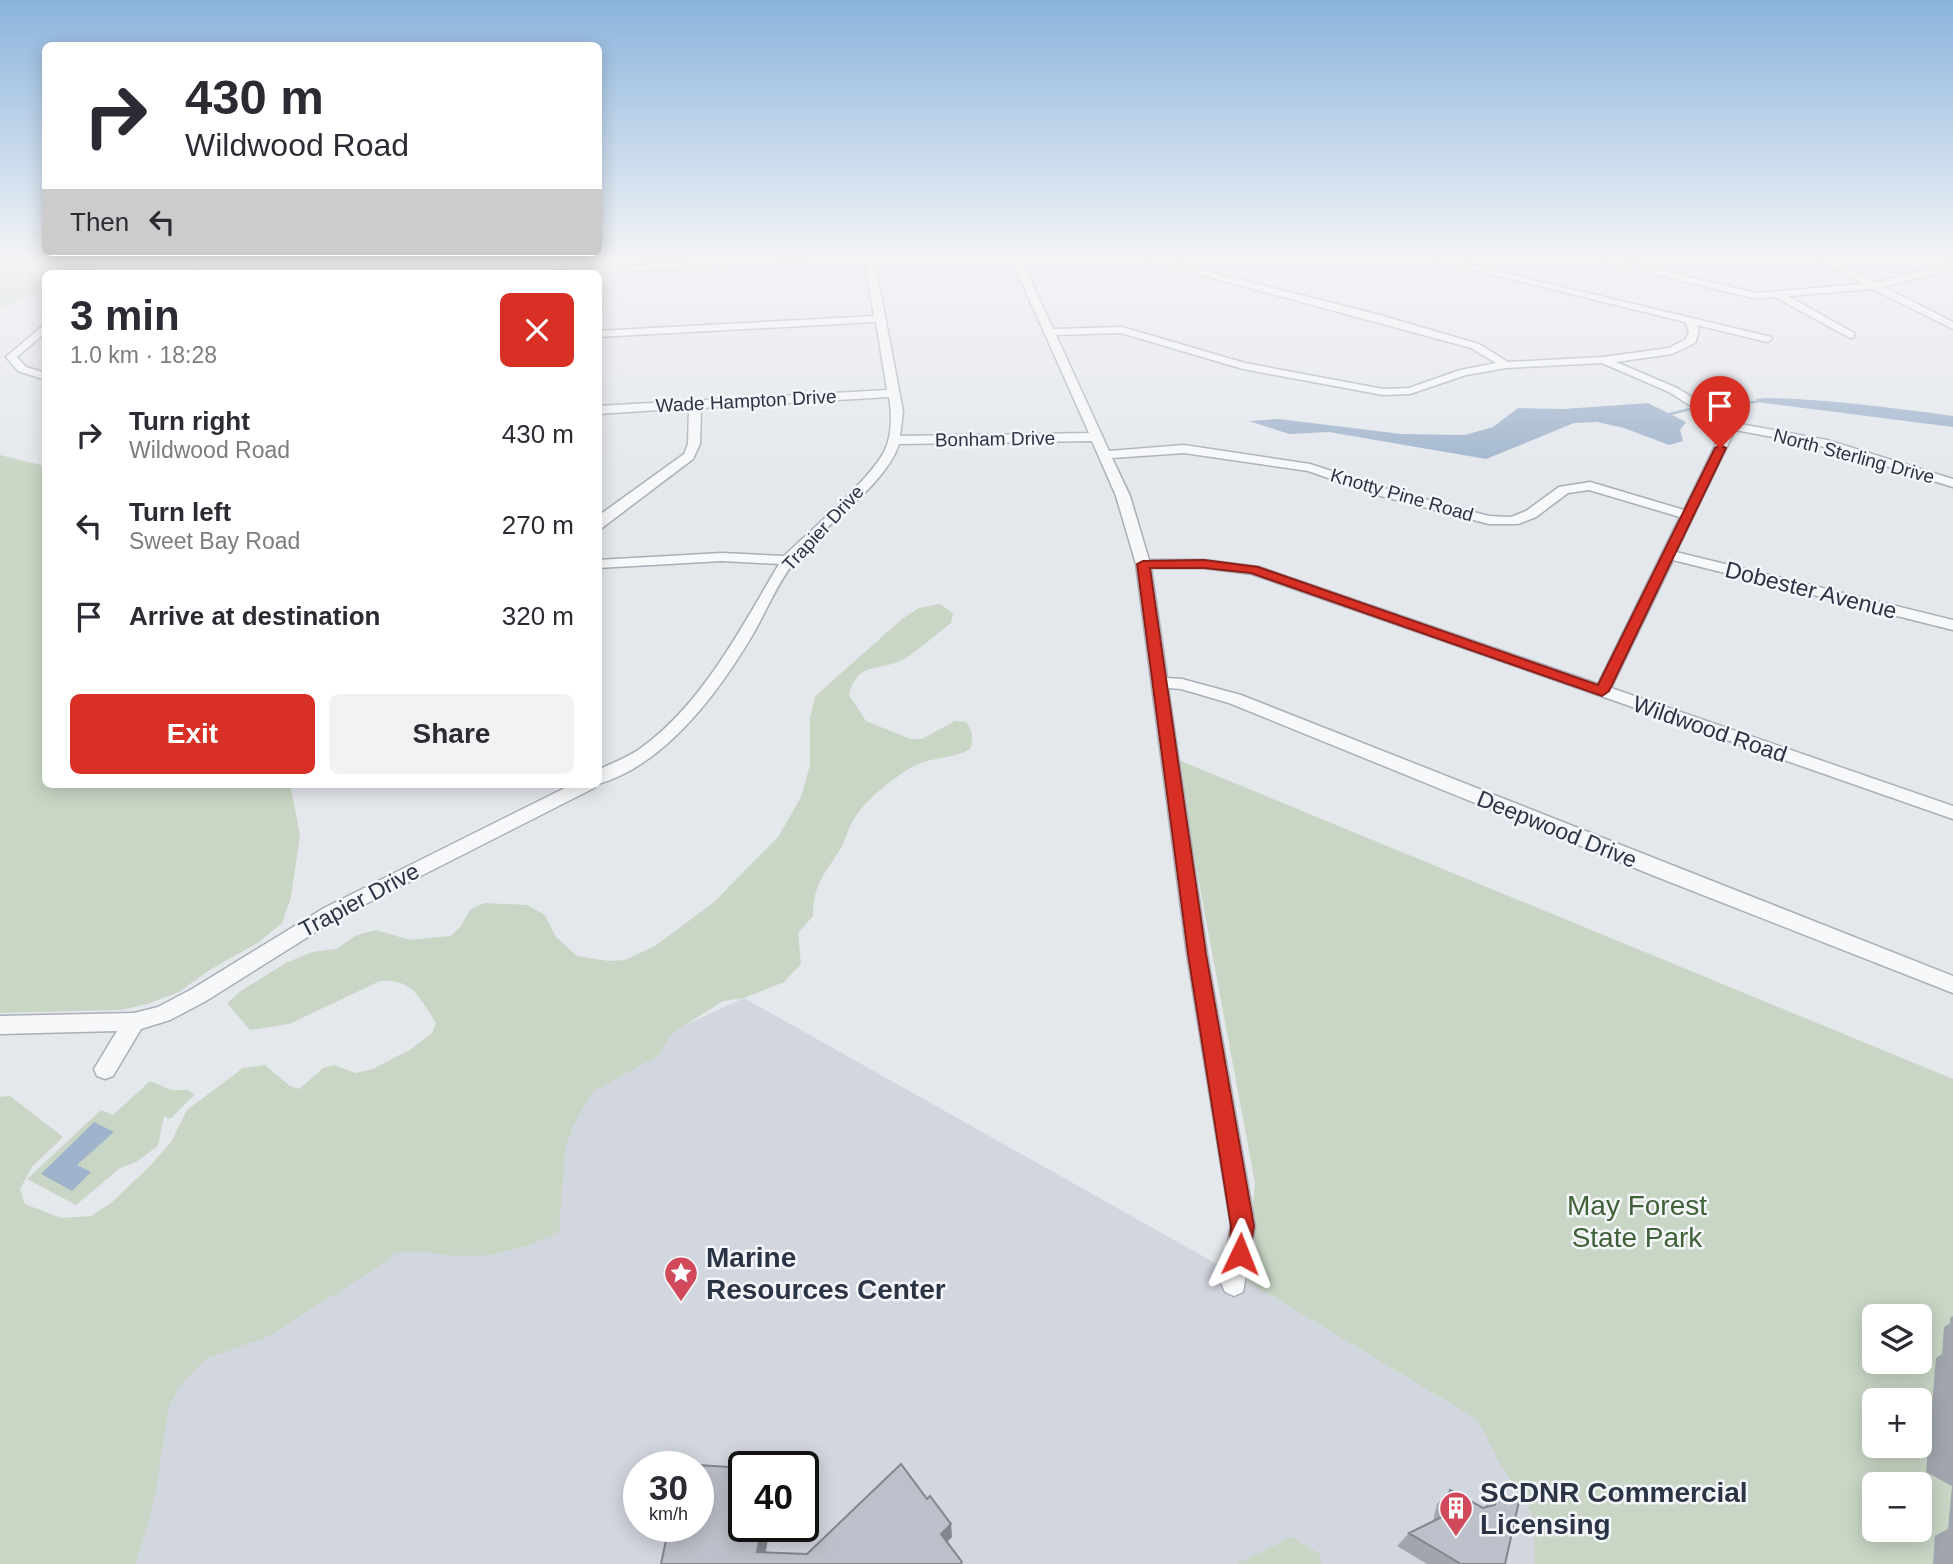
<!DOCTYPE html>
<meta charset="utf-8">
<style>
:root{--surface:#fff;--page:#f2f2f3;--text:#2b2b33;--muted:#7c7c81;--accent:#d93025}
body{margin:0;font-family:Arial,sans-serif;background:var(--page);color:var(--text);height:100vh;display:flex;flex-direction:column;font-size:26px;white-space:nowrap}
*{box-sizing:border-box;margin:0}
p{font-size:23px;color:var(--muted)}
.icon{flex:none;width:38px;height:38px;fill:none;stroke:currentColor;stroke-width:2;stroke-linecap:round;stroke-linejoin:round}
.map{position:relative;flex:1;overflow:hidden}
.drawer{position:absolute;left:42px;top:270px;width:560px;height:518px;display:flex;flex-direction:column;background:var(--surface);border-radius:10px;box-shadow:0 4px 18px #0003}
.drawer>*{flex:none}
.top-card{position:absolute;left:42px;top:42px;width:560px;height:214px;border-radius:10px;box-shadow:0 4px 18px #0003;background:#fff;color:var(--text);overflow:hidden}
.tools{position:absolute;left:1862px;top:1304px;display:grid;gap:14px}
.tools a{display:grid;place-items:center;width:70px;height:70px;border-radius:10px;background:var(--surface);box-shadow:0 4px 18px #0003;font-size:35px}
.speed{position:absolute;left:623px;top:1451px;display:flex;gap:14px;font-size:35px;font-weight:700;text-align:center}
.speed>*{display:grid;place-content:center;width:91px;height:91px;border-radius:50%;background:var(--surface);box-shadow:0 4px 18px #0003;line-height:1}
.speed small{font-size:18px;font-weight:400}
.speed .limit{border:4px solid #111;border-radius:10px;background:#fff;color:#111}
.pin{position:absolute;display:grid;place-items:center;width:60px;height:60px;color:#fff;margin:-72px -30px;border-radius:50% 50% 50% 0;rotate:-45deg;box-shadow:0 0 7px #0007}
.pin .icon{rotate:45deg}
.me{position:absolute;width:77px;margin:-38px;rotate:2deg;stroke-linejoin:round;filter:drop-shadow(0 0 5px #0008)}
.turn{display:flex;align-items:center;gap:24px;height:147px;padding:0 28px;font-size:32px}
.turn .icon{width:91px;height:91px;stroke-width:2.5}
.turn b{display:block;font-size:49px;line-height:60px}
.then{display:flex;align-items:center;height:66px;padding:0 28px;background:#0003;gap:14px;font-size:26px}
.round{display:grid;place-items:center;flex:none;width:74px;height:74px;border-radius:10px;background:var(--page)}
.summary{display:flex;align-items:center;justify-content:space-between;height:119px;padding:0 28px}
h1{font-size:42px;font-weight:700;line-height:52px}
.button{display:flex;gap:14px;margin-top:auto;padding:14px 28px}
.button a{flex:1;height:80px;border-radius:10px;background:var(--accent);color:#fff;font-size:28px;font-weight:700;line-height:80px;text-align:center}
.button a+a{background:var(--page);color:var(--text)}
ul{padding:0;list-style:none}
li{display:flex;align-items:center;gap:21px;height:91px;padding:0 28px}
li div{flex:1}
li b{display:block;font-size:26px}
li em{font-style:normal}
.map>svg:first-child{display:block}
.built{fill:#d2d6de;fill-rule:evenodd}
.green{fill:#c9d6c5;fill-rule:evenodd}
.water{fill:#9fb4cc}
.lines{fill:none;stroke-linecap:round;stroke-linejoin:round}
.stream{stroke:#9fb4cc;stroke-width:2.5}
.minor-casing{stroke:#a9aeb7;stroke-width:3}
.minor{fill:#f7f8fa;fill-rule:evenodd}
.wall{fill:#a1a5ae}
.shaded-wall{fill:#83868d}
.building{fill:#bbc0ca;stroke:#83868d;stroke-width:2}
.route{fill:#d93025;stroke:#8d1f18;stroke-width:2}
.labels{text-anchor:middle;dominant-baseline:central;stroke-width:5;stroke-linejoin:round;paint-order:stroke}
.far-street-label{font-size:19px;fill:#2b3445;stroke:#f4f6f9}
.street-label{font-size:23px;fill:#2b3445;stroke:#f4f6f9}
.near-park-label{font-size:28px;fill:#3f6138;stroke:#f4f6f9}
.near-poi-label{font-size:28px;font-weight:bold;fill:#2b3445;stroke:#f4f6f9;text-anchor:start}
</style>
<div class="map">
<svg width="1953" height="1564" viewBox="0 0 1953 1564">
<rect width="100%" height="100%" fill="#e4e7ec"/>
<path class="built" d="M744,998L1245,1280L1718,1564H0L29,1326ZM639,1466H698V1526H639ZM744,1466H803V1526H744Z"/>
<path class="green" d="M0,258H124L86,273H46L45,290L0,308Z
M0,455L45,466L46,784H290L300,835L291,897L282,923L259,942L208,971L179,992L147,1004L121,1010L0,1013Z
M940,604L953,613L951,623C936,634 921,648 906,658C880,673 858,659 849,695L866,721L910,739H922L955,721L966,722C973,731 974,738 970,749C953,759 931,757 914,766C893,778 867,798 854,819C848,828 846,839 841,848C825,874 813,884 813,916L798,933L801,964L784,982L744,998L723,1001L670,1035L659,1055L591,1093L573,1126L565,1149L559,1233L526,1246L491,1255L455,1256L418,1251L395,1253L382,1264L269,1336L205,1359L178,1388L169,1407L154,1501L136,1564H0V1097L10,1096L63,1137L32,1167L20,1189L25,1204L61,1218L91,1216L111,1203L149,1167L171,1142L187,1110L243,1068L265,1065L290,1086L299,1089L323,1068L334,1065L355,1073L373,1069L411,1049L432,1033L436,1023C420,999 413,978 380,981L289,1024L250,1030L227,1003L242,990L286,963L312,952L336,949L357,935L376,930L410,940L451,936L461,926L470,910L484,903L527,905L545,915L556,937L577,956L609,961L625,960L655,946L714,902L778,837L801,797L810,765V717L815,697L821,691L902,619L919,608Z
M1176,759L1953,1079V1564H1534L1535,1519L1499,1462L1478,1420L1245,1280L1255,1183ZM1874,1316H1920V1362H1874ZM1874,1400H1920V1446H1874ZM1874,1484H1920V1530H1874Z
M150,1081L171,1090H187L195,1094L170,1119L164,1116L158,1146L136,1162L120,1168L76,1205L27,1179L101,1110L113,1115Z
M1292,1537L1320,1554L1321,1564H1237Z"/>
<path class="water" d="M1765,398C1829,399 1890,408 1953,416V427L1756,402V399Z
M1648,403L1686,422L1680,430L1683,441L1669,445L1624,428L1597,422L1574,423L1486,459L1329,432L1289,434L1249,421L1279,419L1401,434L1465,435L1493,427L1518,408L1564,409Z
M94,1122L114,1132L77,1165L91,1172L72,1191L41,1174Z"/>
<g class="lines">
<path class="stream" d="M1670,414L1706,405L1756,402"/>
<g class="minor-casing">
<path id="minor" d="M193,258H203L198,273H188Z
M759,258H812L807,261L598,273H554L559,270Z
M864,258H874L903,411L900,436L1089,433L1011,258H1021L1053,329L1122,327L1245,363L1383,389L1409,388L1460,370L1496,363L1471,348L1139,258H1155L1383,316L1479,344L1508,362L1603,357L1669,348L1686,339L1689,331L1685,322L1425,258H1442L1771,337L1772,339L1767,342L1697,325L1699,331L1695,343L1672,354L1616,362L1677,388L1735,423L1827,440L1953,479V487L1821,446L1735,430L1676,552L1953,620V630L1673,560L1611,688L1953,806V819L1252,574L1204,568H1151L1167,678L1182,679L1241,695L1953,976V993L1657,877L1229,703L1181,689L1168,688L1207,954L1255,1226L1243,1292L1234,1296L1225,1292L1221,1283L1231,1226L1187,954L1136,564L1116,496L1092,441L899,444C885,487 822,525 794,562C777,584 766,612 752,636C718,693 665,765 598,784V770C612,763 629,757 641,748C703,703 741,628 779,564L722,561L598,568V560L722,553L784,556C809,532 872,478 885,450C892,434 892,414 889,397L701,408L700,444L693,459L598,531V516L684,454L688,444L689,408L598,414V406L887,390L876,322L598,337V331L874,316ZM1121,333L1243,369L1383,395L1410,394L1466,375L1506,368L1602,363L1669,392L1724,427L1684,510L1590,482L1559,487L1526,511L1511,517L1489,516L1387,489L1310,464L1184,445L1109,451L1056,335ZM1184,453L1308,471L1377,495L1489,524H1518L1536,517L1568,493L1589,490L1680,517L1598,684L1259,567L1204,560H1149L1130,496L1112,458Z
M1588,258H1606L1757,293L1863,284L1816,258H1828L1876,282L1953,263V269L1884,287L1953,322V329L1873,289L1788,296L1854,333V337L1850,338L1775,297L1757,299Z
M46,323V332L17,357L26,367L46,373V380L18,371L6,357Z
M573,784H597L594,788L338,918L206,1001L170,1020L141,1029L113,1076L105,1079L97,1076L94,1069L117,1031L0,1034V1016L134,1013L158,1007L192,989L324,908Z"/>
</g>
<use href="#minor" class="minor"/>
</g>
<path class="wall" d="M1953,1316V1564H1933L1935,1536L1948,1529L1952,1486L1926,1472L1936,1358L1942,1354L1944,1327L1950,1323V1318Z
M1450,1490L1483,1508L1497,1494L1505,1564H1427L1397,1546L1409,1533L1433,1521L1437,1504Z"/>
<path class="shaded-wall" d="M951,1524L952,1537L942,1547L941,1534Z
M762,1526H770L764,1564L757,1552Z"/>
<path class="building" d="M682,1464L744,1468V1526H762L757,1552L807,1554L901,1464L927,1499L930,1496L951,1524L941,1534L962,1562L960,1564H661L669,1526H698V1466H681Z
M1450,1490L1483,1508L1495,1505L1497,1494L1510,1501L1520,1497L1505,1564H1461L1409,1533L1444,1516Z"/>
<linearGradient id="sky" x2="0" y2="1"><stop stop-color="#8bb4dd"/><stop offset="0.54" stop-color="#f3f4f6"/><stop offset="1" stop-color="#f3f4f6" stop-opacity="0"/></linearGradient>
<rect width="1953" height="477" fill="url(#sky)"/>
<path class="route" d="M1720,445L1726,448L1609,691L1602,696L1251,573L1204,568H1150L1206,954L1254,1226L1248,1262L1240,1265L1232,1262L1229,1254L1231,1226L1188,954L1137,564L1143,561L1204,560L1258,567L1598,685L1715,448Z"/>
<defs>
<g id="sight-pin" transform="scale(1.75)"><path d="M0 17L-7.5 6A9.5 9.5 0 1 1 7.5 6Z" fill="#d1495b" stroke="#f4f6f9"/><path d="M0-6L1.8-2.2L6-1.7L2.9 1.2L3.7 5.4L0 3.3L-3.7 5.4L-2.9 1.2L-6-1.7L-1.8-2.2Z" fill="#fff"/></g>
<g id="building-pin" transform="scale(1.75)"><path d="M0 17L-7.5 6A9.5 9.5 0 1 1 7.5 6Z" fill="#d1495b" stroke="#f4f6f9"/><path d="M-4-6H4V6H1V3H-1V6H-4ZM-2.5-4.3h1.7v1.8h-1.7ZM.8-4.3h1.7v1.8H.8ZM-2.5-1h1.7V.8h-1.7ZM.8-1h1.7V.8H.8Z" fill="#fff"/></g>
</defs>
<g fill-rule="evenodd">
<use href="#sight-pin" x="681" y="1273"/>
<use href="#building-pin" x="1456" y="1508"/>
</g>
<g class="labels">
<g class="far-street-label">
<text transform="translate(746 401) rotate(-3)">Wade Hampton Drive</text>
<text transform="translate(995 439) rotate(-1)">Bonham Drive</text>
<text transform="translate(1854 456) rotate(15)">North Sterling Drive</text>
<text transform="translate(1402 495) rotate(16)">Knotty Pine Road</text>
<text transform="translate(823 528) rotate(-47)">Trapier Drive</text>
</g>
<g class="street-label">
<text transform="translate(1811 590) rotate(14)">Dobester Avenue</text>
<text transform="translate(1710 729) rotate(19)">Wildwood Road</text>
<text transform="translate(1557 829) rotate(22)">Deepwood Drive</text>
<text transform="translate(359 900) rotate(-28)">Trapier Drive</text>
</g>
<g class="near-park-label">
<text x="1637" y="1205">May Forest<tspan x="1637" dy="32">State Park</tspan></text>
</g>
<g class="near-poi-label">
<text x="706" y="1257">Marine<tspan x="706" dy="32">Resources Center</tspan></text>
<text x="1480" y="1492">SCDNR Commercial<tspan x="1480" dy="32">Licensing</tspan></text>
</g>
</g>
</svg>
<div class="tools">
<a><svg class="icon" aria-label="layers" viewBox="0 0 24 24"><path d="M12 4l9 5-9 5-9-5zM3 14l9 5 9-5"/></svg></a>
<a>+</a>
<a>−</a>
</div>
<div class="speed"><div>30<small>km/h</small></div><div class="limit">40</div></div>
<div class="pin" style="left:1720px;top:448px;background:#d93025"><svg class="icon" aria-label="arrive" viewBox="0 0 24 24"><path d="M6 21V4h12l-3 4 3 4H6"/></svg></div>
<svg class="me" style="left:1240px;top:1254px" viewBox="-20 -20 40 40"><path d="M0-17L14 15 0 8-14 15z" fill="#d93025" stroke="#fff" stroke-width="4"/></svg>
<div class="top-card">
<div class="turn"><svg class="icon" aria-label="right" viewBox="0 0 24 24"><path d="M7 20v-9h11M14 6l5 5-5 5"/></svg><div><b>430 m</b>Wildwood Road</div></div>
<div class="then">Then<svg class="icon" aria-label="left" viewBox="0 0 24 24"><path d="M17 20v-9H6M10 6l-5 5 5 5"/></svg></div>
</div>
<section class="drawer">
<div class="summary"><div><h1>3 min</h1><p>1.0 km · 18:28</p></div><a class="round" style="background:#d93025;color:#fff"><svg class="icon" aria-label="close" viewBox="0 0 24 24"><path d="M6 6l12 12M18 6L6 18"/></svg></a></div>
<ul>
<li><svg class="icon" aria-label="right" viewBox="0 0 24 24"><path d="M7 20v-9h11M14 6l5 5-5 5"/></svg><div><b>Turn right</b><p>Wildwood Road</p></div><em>430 m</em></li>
<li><svg class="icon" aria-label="left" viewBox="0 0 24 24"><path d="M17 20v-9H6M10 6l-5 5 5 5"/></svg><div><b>Turn left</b><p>Sweet Bay Road</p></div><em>270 m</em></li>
<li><svg class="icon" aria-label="arrive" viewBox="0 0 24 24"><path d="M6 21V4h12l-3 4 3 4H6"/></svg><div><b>Arrive at destination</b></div><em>320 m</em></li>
</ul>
<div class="button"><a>Exit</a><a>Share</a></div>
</section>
</div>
